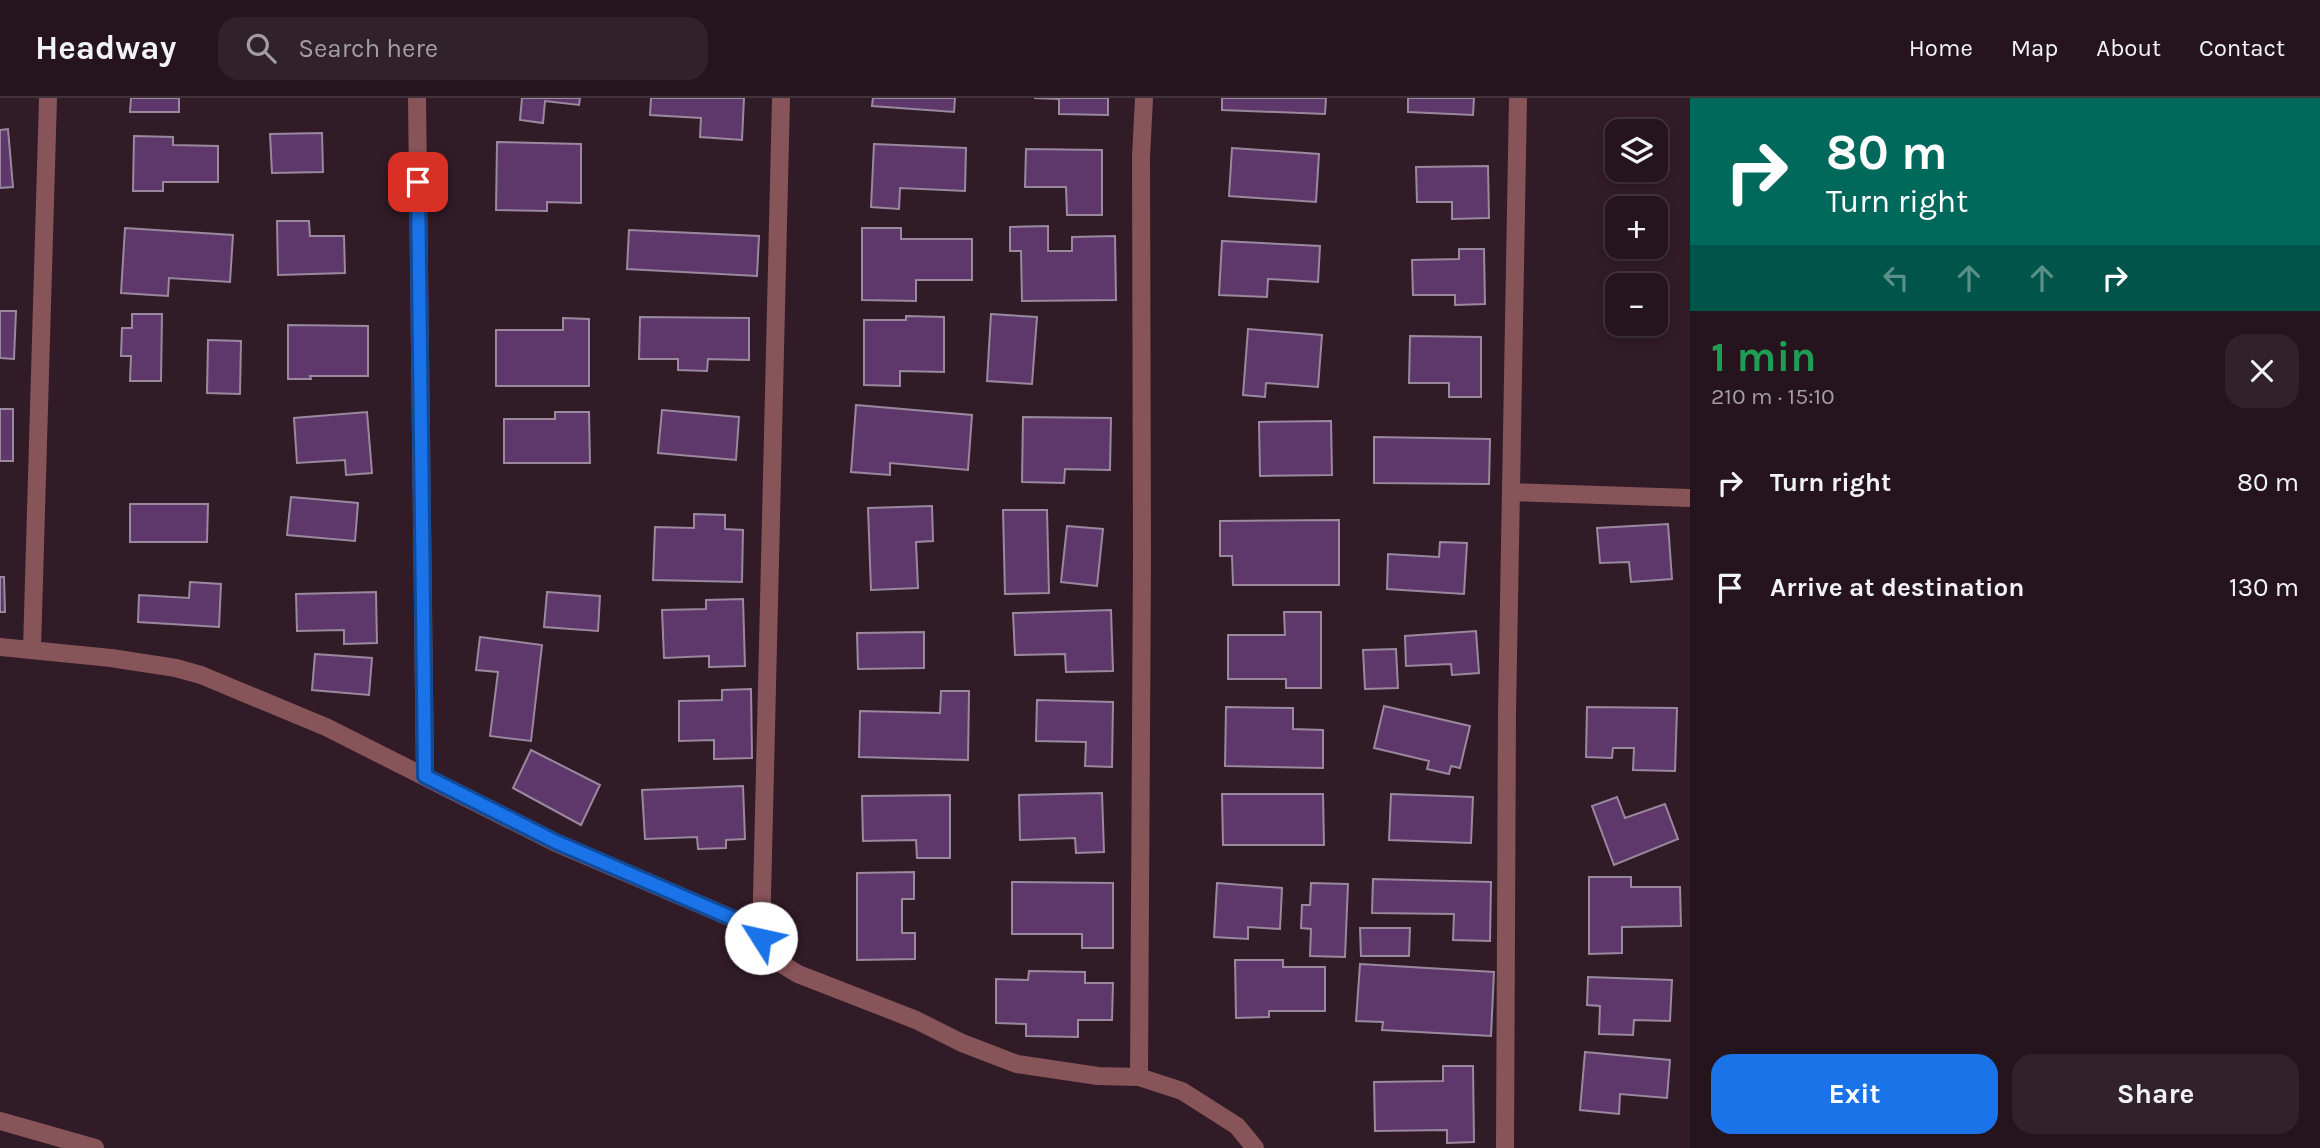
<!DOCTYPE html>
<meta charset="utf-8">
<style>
:root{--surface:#25141d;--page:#31212a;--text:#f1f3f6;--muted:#a39ea4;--line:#42333b;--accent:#1a73e8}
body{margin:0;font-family:Karla,sans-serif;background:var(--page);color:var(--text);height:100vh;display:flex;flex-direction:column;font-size:26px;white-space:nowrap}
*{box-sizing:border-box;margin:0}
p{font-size:23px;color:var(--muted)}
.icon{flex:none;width:38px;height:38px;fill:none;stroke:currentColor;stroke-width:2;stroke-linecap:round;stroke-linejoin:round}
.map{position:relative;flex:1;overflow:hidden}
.drawer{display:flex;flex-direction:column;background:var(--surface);width:630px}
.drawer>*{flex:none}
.top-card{background:#00695c;color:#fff;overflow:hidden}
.controls{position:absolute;left:1605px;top:21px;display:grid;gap:14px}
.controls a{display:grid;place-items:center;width:63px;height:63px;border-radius:14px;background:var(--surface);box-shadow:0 4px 10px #0003,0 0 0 2px var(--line);font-size:35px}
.pin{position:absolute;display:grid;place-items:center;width:60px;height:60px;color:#fff;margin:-30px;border-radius:14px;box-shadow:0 4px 10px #0006}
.me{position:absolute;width:77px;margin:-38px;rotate:305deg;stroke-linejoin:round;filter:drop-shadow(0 0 5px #0008)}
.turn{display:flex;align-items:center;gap:24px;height:147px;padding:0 21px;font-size:32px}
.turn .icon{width:91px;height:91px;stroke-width:2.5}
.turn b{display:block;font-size:49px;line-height:60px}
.lanes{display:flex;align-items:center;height:66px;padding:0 21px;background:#0003;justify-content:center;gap:35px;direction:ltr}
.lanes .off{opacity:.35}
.round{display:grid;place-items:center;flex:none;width:74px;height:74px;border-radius:21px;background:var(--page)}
.summary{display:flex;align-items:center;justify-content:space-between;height:119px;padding:0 21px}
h1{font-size:42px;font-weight:700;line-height:52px;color:#1e9e55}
.button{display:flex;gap:14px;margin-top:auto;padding:14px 21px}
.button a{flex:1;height:80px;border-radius:21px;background:var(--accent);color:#fff;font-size:28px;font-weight:700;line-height:80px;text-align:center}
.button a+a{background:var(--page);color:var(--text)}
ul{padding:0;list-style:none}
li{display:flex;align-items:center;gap:21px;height:105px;padding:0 21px}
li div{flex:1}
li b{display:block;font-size:26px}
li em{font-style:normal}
header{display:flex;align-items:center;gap:42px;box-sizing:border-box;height:98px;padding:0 35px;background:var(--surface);border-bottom:2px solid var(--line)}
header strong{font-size:33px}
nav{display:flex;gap:38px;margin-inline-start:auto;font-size:24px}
.search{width:490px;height:63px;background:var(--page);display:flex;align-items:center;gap:18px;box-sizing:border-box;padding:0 24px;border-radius:21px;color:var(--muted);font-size:26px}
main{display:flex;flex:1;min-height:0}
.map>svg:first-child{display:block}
.building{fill:#5e386a;stroke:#9a889f;stroke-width:2}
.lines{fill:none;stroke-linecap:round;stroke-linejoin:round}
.minor{stroke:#87545a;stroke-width:18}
.route-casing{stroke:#114b97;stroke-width:18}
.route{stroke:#1a73e8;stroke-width:12}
</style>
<header>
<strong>Headway</strong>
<div class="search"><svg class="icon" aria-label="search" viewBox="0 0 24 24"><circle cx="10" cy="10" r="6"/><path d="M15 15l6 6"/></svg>Search here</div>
<nav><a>Home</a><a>Map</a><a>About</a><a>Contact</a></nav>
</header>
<main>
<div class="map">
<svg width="1690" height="1050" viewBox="0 0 1690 1050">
<rect width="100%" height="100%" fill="#311b27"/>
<path class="building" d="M131,0H179V14H130Z
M522,0H580L579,7L545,3L543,25L520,22Z
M651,0H744L742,42L700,39L701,20L650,17Z
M873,0H955L954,14L872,8Z
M1034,0H1108V17L1059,16V1Z
M1222,0H1326L1325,16L1222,12Z
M1408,0H1474L1473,17L1408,14Z
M8,31L13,89L0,90V32Z
M322,35L323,74L272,75L270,36Z
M134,38L173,39V47L218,48V84H163V93H133Z
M497,44L581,46V105L547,104V113L496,112Z
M874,46L966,50L965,93L900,90L899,111L871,109Z
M1232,50L1319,56L1316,104L1229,98Z
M1026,51L1102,52V117H1067L1066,89H1025Z
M1488,68L1489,120L1452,121V104H1417L1416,69Z
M277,123H309L310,138H344L345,175L278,177Z
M1048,128V153H1072V139L1115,138L1116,202L1022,203L1021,153H1010V129Z
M125,130L233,137L230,184L169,180L168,198L121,195Z
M862,130H901V141H972V182H916V203L862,202Z
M629,132L759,138L757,178L627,171Z
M1222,143L1320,148L1318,184L1268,181L1267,199L1219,197Z
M1459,151H1484L1485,206L1455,207V197H1413L1412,162L1459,161Z
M0,213H16L14,261L0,260Z
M132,216H162L161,283H130L131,258H121L122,230H132Z
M991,216L1037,219L1032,286L987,283Z
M906,218L944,219V274L900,273V288L864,287V222H906Z
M640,219L749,220V262L708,261L707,273L678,272V261H639Z
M563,220L589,221V288H496V232H563Z
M288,227L368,228V278H310L311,281H288Z
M1248,231L1322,237L1318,289L1266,285L1265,299L1243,297Z
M1410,238L1481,239V299H1449V285H1409Z
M208,242L241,243L240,296L207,295Z
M856,307L972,317L968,372L890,365V377L851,374Z
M0,311H13V363H0Z
M662,312L739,319L736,362L658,355Z
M367,314L372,375L346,377L345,362L297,365L294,320Z
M555,314H589L590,365H504V321H555Z
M1023,319L1111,320L1110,372L1065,371L1064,385L1022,384Z
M1331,323L1332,377L1260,378L1259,324Z
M1374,339L1490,341L1489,386L1374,385Z
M291,399L358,405L355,443L287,437Z
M130,406H208L207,444H130Z
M932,408L933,443L916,444L918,490L871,492L868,410Z
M1003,412H1047L1049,495L1005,496Z
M694,416L725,417V431L743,432L742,484L653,482L655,429L694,430Z
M1339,422V487H1233L1232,458H1220V423Z
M1668,426L1672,481L1631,484L1629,464L1600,465L1597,430Z
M1067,428L1103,431L1097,488L1061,484Z
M1440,444L1467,445L1464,496L1387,491L1388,456L1439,459Z
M0,479H4L5,514H0Z
M190,484L221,486L219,529L138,524L139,497L189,500Z
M376,494L377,545L344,546V532L297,533L296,496Z
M547,494L600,498L598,533L544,529Z
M743,501L745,568L709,569V558L664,560L662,512L706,511V502Z
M1111,512L1113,573L1066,574L1065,556L1015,557L1013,515Z
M1284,514H1321V590H1286V581H1228V537H1285Z
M1476,533L1479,575L1452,577L1451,566L1406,568L1405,538Z
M924,534V570L858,571L857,535Z
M480,539L542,547L531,643L490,638L498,574L476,572Z
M1396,551L1398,590L1365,591L1363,552Z
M315,556L372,560L369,597L312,592Z
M751,591L752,660L714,661V642L679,643V603L722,602V592Z
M941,593H969L968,662L859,659L860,613L940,615Z
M1037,602L1113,604L1112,669L1085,668L1086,644L1036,643Z
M1384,608L1470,628L1460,670L1451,668L1449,676L1427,671L1429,663L1374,650Z
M1226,609L1293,610V631L1323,632V670L1225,668Z
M1587,609L1677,610L1675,673L1633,672L1634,650H1613L1612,660L1586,659Z
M531,652L600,687L581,727L513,690Z
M743,688L745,741L726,742V750L698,751L697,739L645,741L642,692Z
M1102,695L1104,754L1076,755L1075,740L1020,742L1019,697Z
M1222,696H1323L1324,747H1223Z
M1391,696L1473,699L1471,745L1389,742Z
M950,697V760H917L916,742L863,743L862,698Z
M1617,699L1625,720L1665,706L1678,741L1614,767L1592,708Z
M914,774V801H902V835H915V861L857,862V775Z
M1589,779H1631V789H1680L1681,828L1622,829V855L1589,856Z
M1373,781L1491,784L1490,843L1453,842L1454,816L1372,815Z
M1012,784L1113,785V850H1082V836H1012Z
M1217,785L1282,790L1280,831L1248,829V841L1214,839Z
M1311,785L1348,786L1345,859L1310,858L1311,831L1301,830L1302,807H1310Z
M1360,830H1410L1409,858H1361Z
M1235,862H1283V869H1325V913H1269V919L1236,920Z
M1360,866L1494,874L1491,938L1382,932L1383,924L1356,923Z
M1029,873L1085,874V885H1113L1112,922H1078V939L1026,938V926L996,925V881L1028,882Z
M1588,879L1672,882L1670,923L1634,922L1633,937L1599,936L1600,908L1587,907Z
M1585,954L1670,962L1667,1000L1620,996L1619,1016L1580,1012Z
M1443,968H1473L1474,1044L1447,1045V1032L1375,1033L1374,984L1443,983Z"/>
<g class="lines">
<path class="minor" d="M417,0L425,678
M1512,394L1690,400
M0,549L111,560L176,570L201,577L326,629L556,745L748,827L761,840L775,862L798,876L916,922L962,945L1017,966L1098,978L1139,979L1182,993L1237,1028L1255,1050
M32,551L48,0
M761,840L781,0
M1139,979L1142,460L1141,59L1144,0
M0,1023L95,1050
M1505,1050L1507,615L1518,0"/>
</g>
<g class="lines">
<g class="route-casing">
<path id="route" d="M418,84L425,678L556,744L748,827L761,840"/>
</g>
<use href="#route" class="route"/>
</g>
</svg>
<div class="controls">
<a><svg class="icon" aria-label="layers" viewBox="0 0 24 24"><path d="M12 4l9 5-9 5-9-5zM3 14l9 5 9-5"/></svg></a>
<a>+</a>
<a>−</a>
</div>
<div class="pin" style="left:418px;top:84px;background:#d93025"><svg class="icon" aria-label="arrive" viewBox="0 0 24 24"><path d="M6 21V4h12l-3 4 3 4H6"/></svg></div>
<svg class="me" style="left:761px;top:840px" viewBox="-20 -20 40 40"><circle r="19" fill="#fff"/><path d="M0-13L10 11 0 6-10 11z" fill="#1a73e8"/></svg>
</div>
<section class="drawer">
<div class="top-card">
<div class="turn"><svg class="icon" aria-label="right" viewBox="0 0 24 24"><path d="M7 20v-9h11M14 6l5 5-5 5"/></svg><div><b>80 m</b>Turn right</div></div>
<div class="lanes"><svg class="icon off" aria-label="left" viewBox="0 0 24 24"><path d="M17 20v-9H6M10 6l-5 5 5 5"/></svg><svg class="icon off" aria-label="ahead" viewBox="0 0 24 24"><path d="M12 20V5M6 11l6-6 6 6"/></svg><svg class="icon off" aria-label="ahead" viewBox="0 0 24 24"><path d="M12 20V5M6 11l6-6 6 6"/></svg><svg class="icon" aria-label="right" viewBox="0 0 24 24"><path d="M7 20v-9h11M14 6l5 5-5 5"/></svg></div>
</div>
<div class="summary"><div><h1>1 min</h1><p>210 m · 15:10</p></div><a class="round"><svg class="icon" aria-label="close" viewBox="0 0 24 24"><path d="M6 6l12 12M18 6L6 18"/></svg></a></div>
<ul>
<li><svg class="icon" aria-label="right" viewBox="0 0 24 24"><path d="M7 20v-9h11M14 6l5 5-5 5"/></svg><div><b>Turn right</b></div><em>80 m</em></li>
<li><svg class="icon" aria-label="arrive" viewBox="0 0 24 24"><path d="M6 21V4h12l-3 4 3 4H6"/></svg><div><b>Arrive at destination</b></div><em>130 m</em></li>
</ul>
<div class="button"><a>Exit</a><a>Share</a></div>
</section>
</main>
